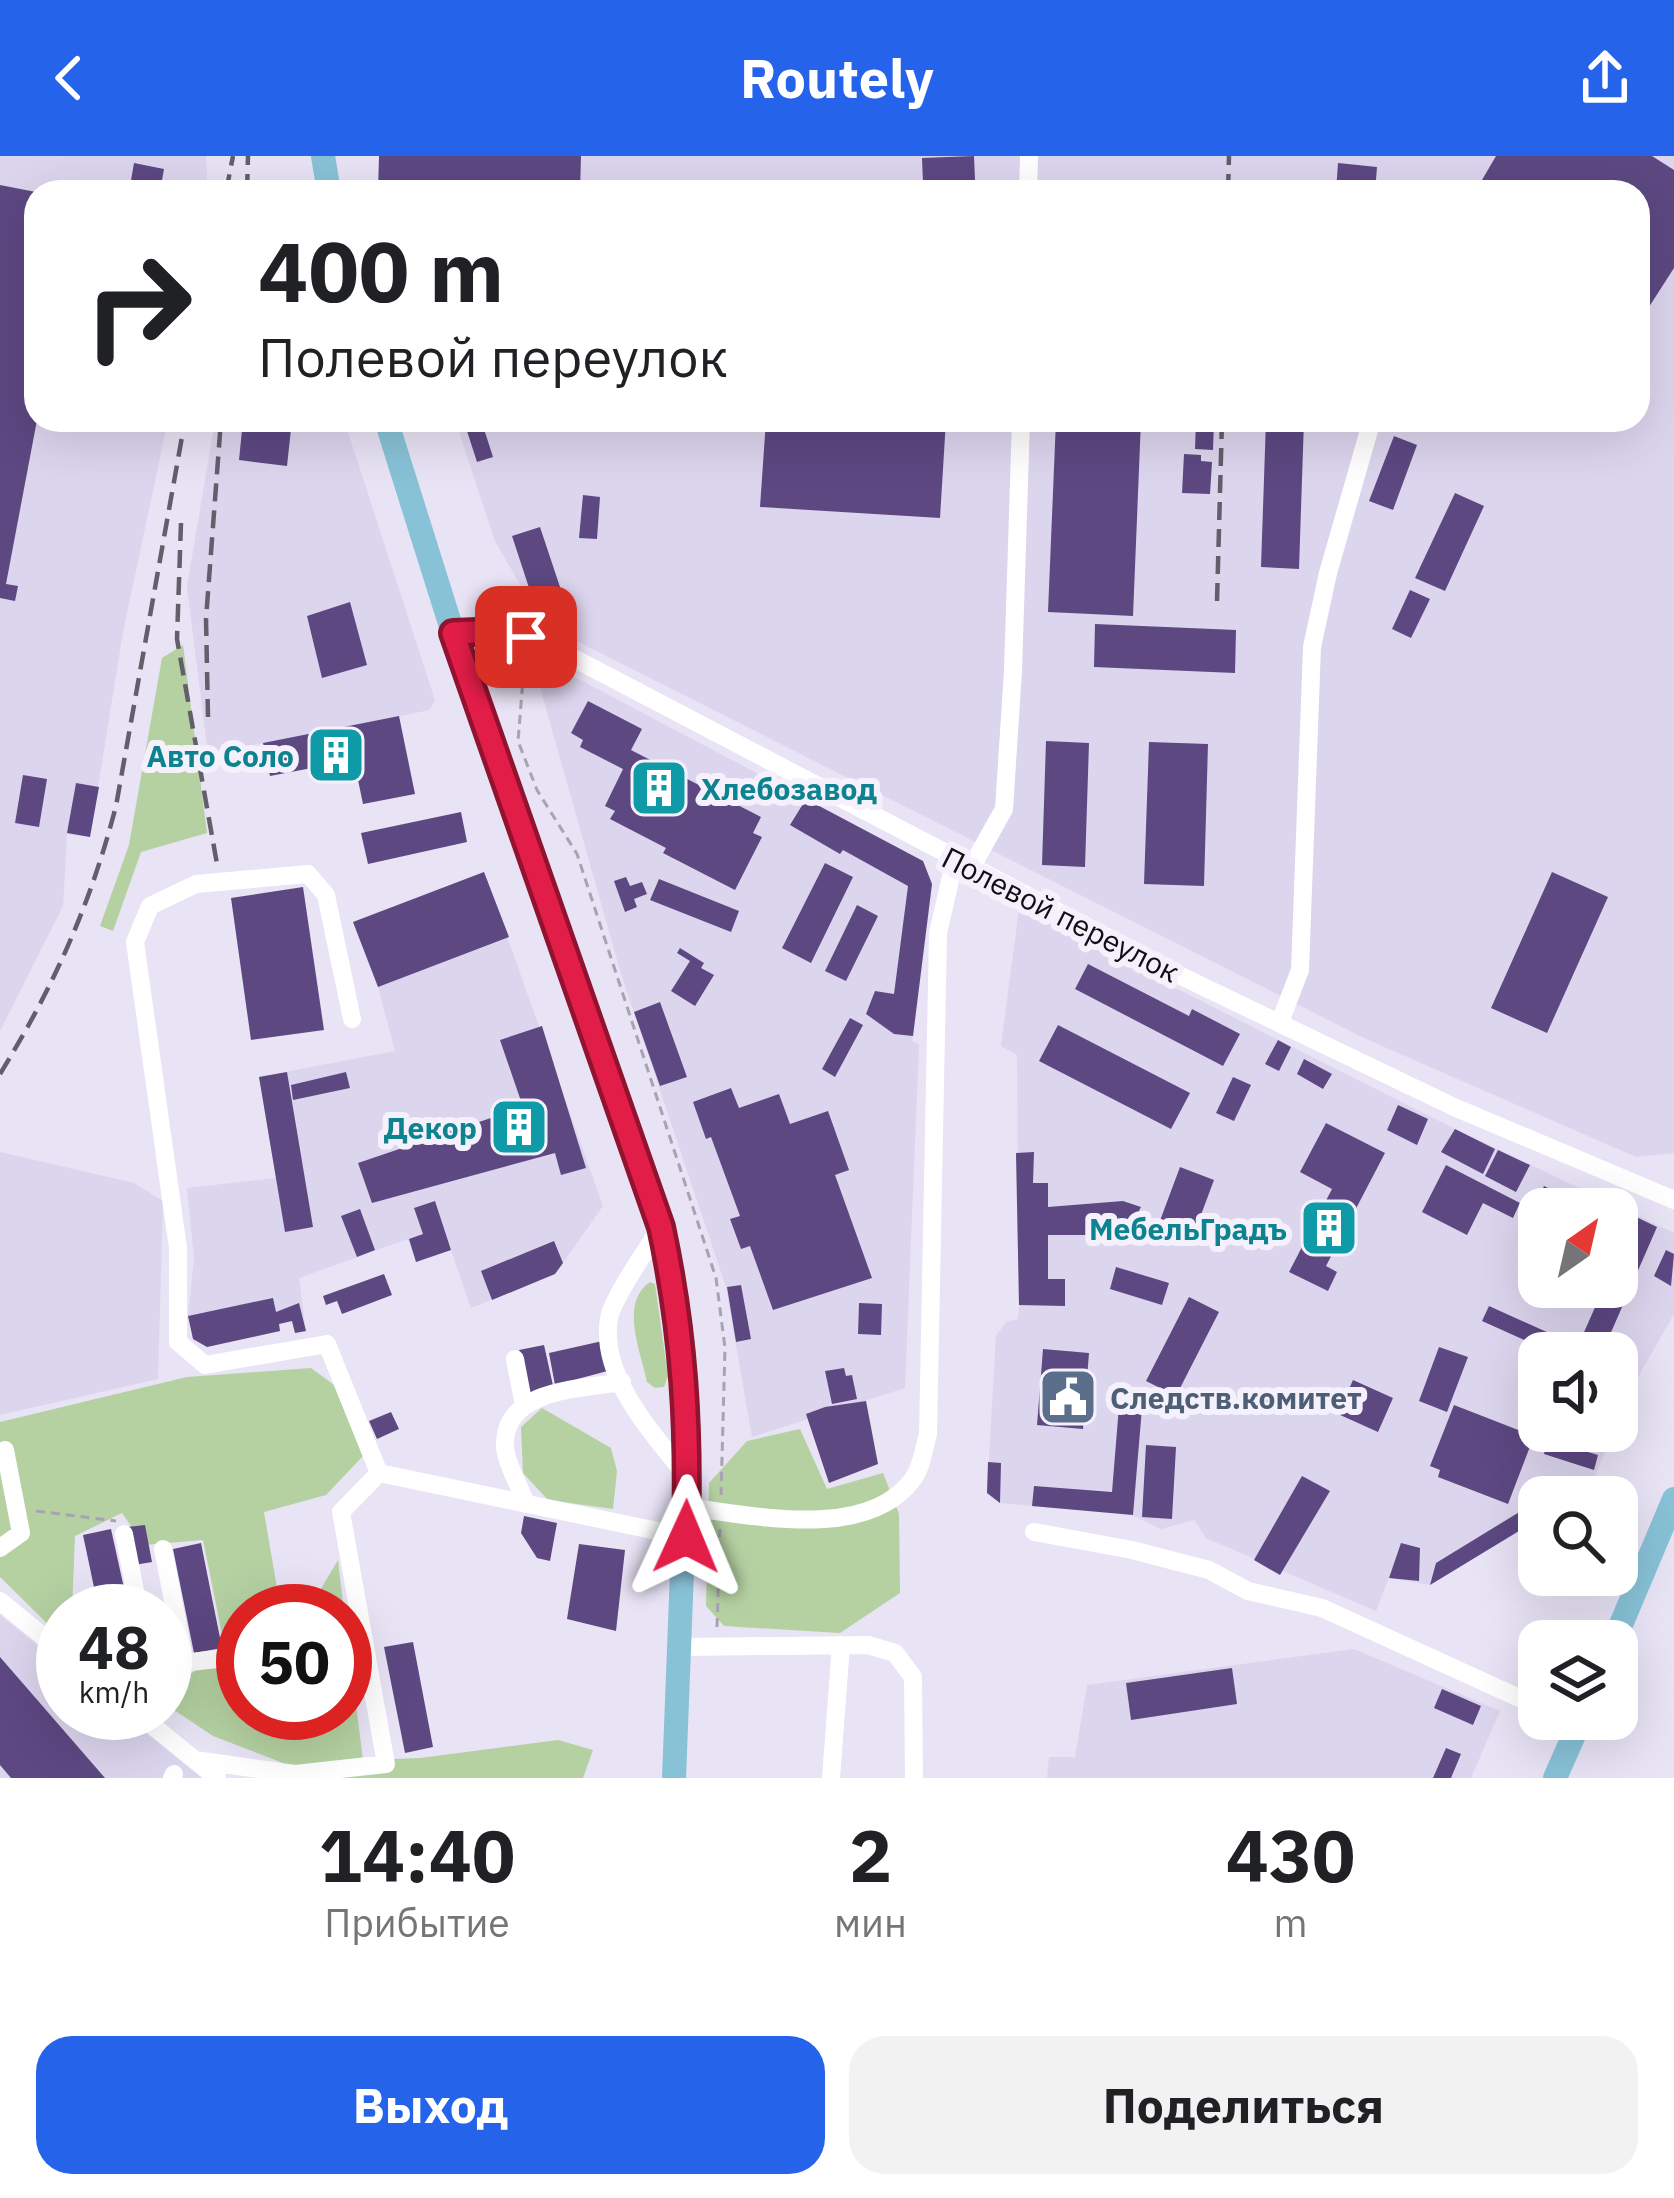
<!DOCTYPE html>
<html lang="ru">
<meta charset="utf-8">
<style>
:root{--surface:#fff;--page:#f2f2f2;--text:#202124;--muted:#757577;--accent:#2563eb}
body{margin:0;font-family:"IBM Plex Sans",sans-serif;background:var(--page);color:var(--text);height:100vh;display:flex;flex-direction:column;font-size:45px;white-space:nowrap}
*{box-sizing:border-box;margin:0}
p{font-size:39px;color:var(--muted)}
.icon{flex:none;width:66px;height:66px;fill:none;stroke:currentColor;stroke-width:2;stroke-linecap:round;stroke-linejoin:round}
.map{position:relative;height:1622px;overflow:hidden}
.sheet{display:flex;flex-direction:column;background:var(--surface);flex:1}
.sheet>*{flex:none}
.top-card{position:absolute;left:24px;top:24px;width:1626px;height:252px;border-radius:36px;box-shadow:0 12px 48px #0002;background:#fff;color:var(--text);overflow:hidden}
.needle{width:78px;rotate:34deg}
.tools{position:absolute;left:1518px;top:1032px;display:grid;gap:24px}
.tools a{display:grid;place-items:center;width:120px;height:120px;border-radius:24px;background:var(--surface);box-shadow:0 12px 48px #0002;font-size:60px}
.speed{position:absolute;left:36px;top:1428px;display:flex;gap:24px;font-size:60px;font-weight:700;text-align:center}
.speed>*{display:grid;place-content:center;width:156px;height:156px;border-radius:50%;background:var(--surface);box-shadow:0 12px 48px #0002;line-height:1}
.speed small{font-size:30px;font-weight:400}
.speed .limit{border:18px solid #d22;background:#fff;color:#111}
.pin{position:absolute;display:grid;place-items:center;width:102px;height:102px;color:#fff;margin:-51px;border-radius:24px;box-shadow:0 6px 18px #0006}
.me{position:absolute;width:132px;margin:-66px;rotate:1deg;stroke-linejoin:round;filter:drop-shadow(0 0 9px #0008)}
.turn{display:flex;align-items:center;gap:42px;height:252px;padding:0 36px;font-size:54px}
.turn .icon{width:156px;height:156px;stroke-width:2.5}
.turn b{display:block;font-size:84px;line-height:102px}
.eta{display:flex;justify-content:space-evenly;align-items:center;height:204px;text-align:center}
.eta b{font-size:72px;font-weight:800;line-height:84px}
.button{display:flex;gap:24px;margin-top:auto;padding:24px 36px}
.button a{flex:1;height:138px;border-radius:36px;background:var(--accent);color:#fff;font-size:48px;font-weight:800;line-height:138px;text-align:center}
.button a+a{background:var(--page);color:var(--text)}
header{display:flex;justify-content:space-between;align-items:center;height:156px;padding:0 36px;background:var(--accent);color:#fff;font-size:54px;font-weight:800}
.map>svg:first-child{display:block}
.built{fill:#dcd5ee;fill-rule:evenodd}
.green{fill:#b5d1a2}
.building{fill:#5d4882}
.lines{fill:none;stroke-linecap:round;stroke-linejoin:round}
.path{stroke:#a7a3b1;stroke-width:3;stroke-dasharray:9 6;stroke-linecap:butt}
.minor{stroke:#fff;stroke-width:18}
.major{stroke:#88c2d7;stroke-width:24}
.rail{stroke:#625f6a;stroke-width:4.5;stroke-dasharray:18 9;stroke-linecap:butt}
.route-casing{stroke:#92132f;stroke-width:30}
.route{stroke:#e11d48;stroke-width:21}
.labels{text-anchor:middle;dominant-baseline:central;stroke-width:12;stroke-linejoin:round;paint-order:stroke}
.culture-label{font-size:30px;font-weight:bold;fill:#0d838f;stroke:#f5f1fc;text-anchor:end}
.street-label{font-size:30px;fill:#100e14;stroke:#f5f1fc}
.service-label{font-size:30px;font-weight:bold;fill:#4e5e75;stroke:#f5f1fc;text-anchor:start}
</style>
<header><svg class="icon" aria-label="back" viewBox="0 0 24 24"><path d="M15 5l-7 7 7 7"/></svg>Routely<svg class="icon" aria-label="share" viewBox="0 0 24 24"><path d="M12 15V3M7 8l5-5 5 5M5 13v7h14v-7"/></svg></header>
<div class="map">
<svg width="1674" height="1622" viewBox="0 0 1674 1622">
<rect width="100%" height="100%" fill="#e8e3f5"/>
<path class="built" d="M0,0H206L207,20L205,36H36V264H168L123,476L90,681L67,678L63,750L0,875Z
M401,0H1674V997L1636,1001L1364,882L543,468L495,385L455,264H1638V36H403Z
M215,264H344L435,544L430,554L208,598L187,431Z
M535,500L923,705L932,728L912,885L919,888L905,1232L752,1281L726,1131L621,818L532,503Z
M484,716L603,1050L555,1118L471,1152L451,1094L416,1106L408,1083L299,1122L306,1175L295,1177L291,1165L279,1168L280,1175L207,1191L193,1183L188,1160L194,1102L187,1032L276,1022L259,921L395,895L378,831L353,766Z
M1019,753L1455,973L1674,1077V1158L1629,1237L1617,1268V1197H1539V1275H1614L1590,1332L1576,1341H1539V1363L1430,1429L1389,1422L1376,1455L1206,1382L1194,1364L1161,1373L1132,1359L1000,1347L987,1337L996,1180L1006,1166L1018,1163L1019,1150L1017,899L1001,890ZM1539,1053H1617V1131H1539Z
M0,996L134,1027L163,1045L158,1223L0,1259Z
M0,1459L63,1510V1557H121L202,1622H0Z
M1354,1493L1500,1555L1471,1622H1047L1049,1601H1075L1087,1529Z"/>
<path class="green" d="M183,489L207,677L141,696L113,775L100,770L129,689L162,502Z
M650,1126L655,1128L668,1220L664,1231L655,1232L647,1226C641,1196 619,1147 650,1126Z
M311,1212L334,1229L363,1300L326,1339L264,1356L277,1432L309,1453L338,1404L344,1455H243V1557H345V1461L363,1604L420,1602L558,1584L593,1594L583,1622H288L283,1607L213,1580L168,1550L170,1531L195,1515L165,1498V1464L172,1461L192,1501L225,1493L203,1384L144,1389L122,1357L75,1380L72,1455H63V1483L0,1421V1266L187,1221Z
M542,1252L611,1292L617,1315L613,1353L548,1344L523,1317L521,1271Z
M800,1273L827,1333L883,1317L899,1358L900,1437L840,1477L724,1470L706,1450L709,1327L747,1285Z"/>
<path class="building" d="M379,0H581L580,36H378Z
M974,0L975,24L923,27L922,2Z
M1496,0H1652L1674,14V112L1638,168V36H1475Z
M134,7L164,13L160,36H129Z
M1338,7L1377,11L1375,36H1336Z
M0,29L36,36L37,264L6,428L18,430L15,445L0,442Z
M243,264H292L287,310L239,304Z
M766,264H946L940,362L760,351Z
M1056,264H1141L1133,460L1048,456Z
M1196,264H1214L1213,294L1195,293Z
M1266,264H1304L1299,413L1261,411Z
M483,270L493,301L477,306L467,275Z
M1394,280L1417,289L1393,354L1369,345Z
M1184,298L1201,299V305L1212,306L1210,338L1182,337Z
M1455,337L1484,350L1445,435L1415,422Z
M583,339L600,341L597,383L579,382Z
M540,371L563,440L535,450L512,380Z
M1410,434L1430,443L1411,482L1392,473Z
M350,446L367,509L322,522L307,460Z
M1095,468L1236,474L1235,517L1094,511Z
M588,545L642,573L631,594L761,661L753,677L762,681L735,734L663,697L666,692L610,663L615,655L605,650L623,613L580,591L583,584L571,577Z
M399,560L415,638L363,648L357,619L320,627L317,611L270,620L263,587Z
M1046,585L1089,587L1085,711L1042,709Z
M1149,586L1208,588L1204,730L1144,728Z
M23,619L47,623L39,671L15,667Z
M76,627L99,631L90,681L67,677Z
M806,643L923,705L932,728L913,880L894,878L866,858L875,835L894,838L908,730L843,694L840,698L790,669Z
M461,656L467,686L368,708L361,677Z
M825,707L853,721L811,807L782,792Z
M484,716L509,781L378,831L353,766Z
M1552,716L1608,741L1547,877L1491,852Z
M626,721L630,730L642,726L647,738L634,743L637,751L625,756L614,725Z
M659,723L739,755L731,776L650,744Z
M303,731L324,874L251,884L231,742Z
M857,749L878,760L846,825L825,815Z
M680,792L704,807L701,812L714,819L695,850L671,835L690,805L677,797Z
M1088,808L1189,860L1192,853L1240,878L1223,910L1075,833Z
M660,846L687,921L660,930L634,856Z
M850,862L863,869L835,921L822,913Z
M1058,869L1190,937L1171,973L1039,905Z
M542,870L586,1012L561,1019L555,997L372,1047L358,1007L523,951L500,884Z
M1278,884L1291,891L1279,915L1265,908Z
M1304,903L1332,918L1323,933L1297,918Z
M287,916L313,1071L285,1076L259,921Z
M346,916L350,932L293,944L291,929Z
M1233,921L1251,929L1234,965L1216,957Z
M731,932L739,952L779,938L790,968L828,955L849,1014L835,1019L872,1122L773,1154L750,1090L741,1093L730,1063L740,1060L711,981L706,983L693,946Z
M1398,949L1428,963L1417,989L1387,974Z
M1326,967L1385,997L1326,1110L1337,1116L1328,1135L1289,1116L1332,1033L1300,1016Z
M1455,973L1495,993L1483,1018L1441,996Z
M1498,994L1530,1009L1516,1036L1485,1020Z
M1034,996L1033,1027H1048V1051L1123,1045L1141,1051L1127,1079H1048V1123H1065V1150L1019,1149L1016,997Z
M1446,1009L1520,1047L1513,1062L1483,1047L1467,1079L1422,1056Z
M1180,1011L1214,1024L1192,1083L1158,1070Z
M1544,1030L1591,1053H1539V1061L1531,1057Z
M435,1045L451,1094L416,1106L409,1083L423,1078L414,1052Z
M360,1053L375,1094L357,1101L341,1060Z
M1630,1058L1657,1071L1602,1197H1585L1588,1189L1581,1183L1604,1131H1617V1104L1625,1086L1618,1083Z
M554,1085L563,1107L555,1118L492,1144L481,1115Z
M1666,1094L1674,1098L1671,1130L1654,1120Z
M1116,1111L1169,1127L1162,1149L1110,1133Z
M384,1118L392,1139L342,1158L337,1145L326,1149L323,1140Z
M741,1129L751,1183L736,1186L727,1131Z
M1189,1141L1219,1156L1176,1240L1146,1225Z
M273,1142L276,1156L299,1147L306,1175L295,1177L292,1165L279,1168L280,1175L207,1191L193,1183L188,1160Z
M859,1147L882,1148L881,1179L858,1178Z
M1489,1150L1549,1177L1542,1192L1482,1165Z
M607,1184L615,1213L555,1229L549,1197Z
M544,1189L554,1234L531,1240L519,1194Z
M1439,1191L1468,1201L1447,1256L1419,1245Z
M1043,1193L1089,1197L1083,1273L1037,1269Z
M844,1212L846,1220L852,1219L857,1243L832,1248L825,1215Z
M1353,1224L1393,1242L1378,1276L1338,1258Z
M866,1245L878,1308L829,1327L806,1258L825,1251Z
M1454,1249L1534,1280L1508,1348L1438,1321L1440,1314L1430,1310Z
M1119,1250L1142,1252L1133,1359L1032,1350L1034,1330L1112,1336Z
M391,1256L399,1273L377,1283L369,1265Z
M1548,1284L1598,1299L1594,1314L1544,1298Z
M1146,1289L1176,1291L1172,1363L1142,1361Z
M988,1306L1001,1307L1000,1347L987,1337Z
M1302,1320L1330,1335L1280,1419L1254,1404Z
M1569,1326L1590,1332L1576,1341H1544Z
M1539,1344V1363L1430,1429L1436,1407Z
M524,1360L557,1367L550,1405L537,1402L521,1377Z
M145,1369L152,1406L134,1409L127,1371Z
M111,1373L129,1455H99L83,1379Z
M201,1387L222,1492L194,1497L173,1393Z
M1401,1387L1420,1392L1419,1425L1389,1422Z
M579,1388L625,1394L616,1475L567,1463Z
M413,1486L433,1591L405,1597L384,1491Z
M0,1501L105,1622H11L0,1609Z
M1232,1512L1237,1548L1131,1564L1126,1527Z
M1442,1533L1481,1550L1473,1569L1434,1552Z
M1446,1592L1461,1598L1451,1622H1433Z"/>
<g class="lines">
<path class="path" d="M525,499L518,585L537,634L577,698L716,1122L725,1192L721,1339
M36,1355L116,1365
M717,1471L720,1373"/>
<path class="minor" d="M1028,36L1029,0
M453,477L503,475L539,484L1179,819L1454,951L1674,1044
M971,712L1004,653L1013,515L1021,264
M352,863L326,739L308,718L196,728L150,750L135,786L178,1092V1186L205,1209L327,1188L379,1317
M1280,866L1300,814L1312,491L1328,417L1372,264
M661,1071C648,1092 613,1141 609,1162C599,1222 654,1278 687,1321
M515,1203L524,1250
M379,1317L686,1381
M526,1348C520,1330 503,1303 505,1285C508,1232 583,1233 622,1226
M686,1351C752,1359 867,1386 913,1323C922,1311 924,1292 928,1278L938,777L955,703
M1034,1376L1132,1394L1209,1414L1248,1435L1322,1452L1539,1551
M124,1378L139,1455
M0,1392L21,1377L5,1294
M163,1393L185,1506
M0,1445L63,1497
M682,1491L868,1489L895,1497L913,1521L914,1622
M165,1509L243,1500
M345,1511L371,1524
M137,1557L217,1622
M195,1604L295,1618L386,1608L341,1356L379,1317
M172,1622L174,1618
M831,1622L841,1489"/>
<path class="major" d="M323,0L329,36
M386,264L453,477L642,1011L668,1103L683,1189L687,1287L674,1622
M1614,1485L1674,1343
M1555,1622L1581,1563"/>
<path class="rail" d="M226,36L233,0
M247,36L248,0
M1228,36L1229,0
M181,367L177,483L217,708
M1217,445L1222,264
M208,561L206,463L221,264
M0,918C54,830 90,750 116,650L185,264"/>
</g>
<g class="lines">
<g class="route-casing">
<path id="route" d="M526,481L503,475L453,477L661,1071C684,1179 689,1270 686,1381"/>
</g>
<use href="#route" class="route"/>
</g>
<defs>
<g id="building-square" transform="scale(3)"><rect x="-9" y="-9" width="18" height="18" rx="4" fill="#0f9aa8" stroke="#f5f1fc"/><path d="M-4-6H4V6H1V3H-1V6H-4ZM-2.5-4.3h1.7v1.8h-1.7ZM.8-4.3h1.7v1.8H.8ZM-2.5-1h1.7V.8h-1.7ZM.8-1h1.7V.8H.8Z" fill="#fff"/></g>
<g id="civic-square" transform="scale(3)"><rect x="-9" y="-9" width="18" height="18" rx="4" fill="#5c6f8a" stroke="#f5f1fc"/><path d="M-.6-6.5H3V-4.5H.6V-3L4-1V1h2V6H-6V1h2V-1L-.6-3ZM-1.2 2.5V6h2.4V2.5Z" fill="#fff"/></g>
</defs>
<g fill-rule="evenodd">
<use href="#building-square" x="336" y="599"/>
<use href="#building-square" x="659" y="632"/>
<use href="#building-square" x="519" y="971"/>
<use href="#building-square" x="1329" y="1072"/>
<use href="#civic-square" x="1068" y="1241"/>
</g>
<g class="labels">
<g class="culture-label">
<text x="294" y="599">Авто Соло</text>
<text x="701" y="632" text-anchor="start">Хлебозавод</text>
<text x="477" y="971">Декор</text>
<text x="1287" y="1072">МебельГрадъ</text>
</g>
<g class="street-label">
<text transform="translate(1061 758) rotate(27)">Полевой переулок</text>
</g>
<g class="service-label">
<text x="1110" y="1241">Следств.комитет</text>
</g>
</g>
</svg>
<div class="tools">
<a><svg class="needle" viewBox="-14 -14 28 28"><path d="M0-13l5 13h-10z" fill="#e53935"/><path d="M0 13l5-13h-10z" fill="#757577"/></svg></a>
<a><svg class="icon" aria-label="sound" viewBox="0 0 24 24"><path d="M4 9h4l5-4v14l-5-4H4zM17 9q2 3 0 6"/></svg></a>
<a><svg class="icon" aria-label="search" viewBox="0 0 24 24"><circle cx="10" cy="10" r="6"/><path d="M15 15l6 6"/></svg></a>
<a><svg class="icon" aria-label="layers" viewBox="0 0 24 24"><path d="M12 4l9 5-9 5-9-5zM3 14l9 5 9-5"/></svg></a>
</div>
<div class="speed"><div>48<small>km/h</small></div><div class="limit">50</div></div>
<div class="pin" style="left:526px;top:481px;background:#d93025"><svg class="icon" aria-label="arrive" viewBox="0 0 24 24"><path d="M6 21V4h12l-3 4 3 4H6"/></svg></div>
<svg class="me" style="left:686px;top:1381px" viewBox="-20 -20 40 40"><path d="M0-17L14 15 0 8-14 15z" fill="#e11d48" stroke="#fff" stroke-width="4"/></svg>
<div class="top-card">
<div class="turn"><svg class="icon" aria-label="right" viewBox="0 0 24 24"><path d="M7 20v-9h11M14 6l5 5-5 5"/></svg><div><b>400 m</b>Полевой переулок</div></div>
</div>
</div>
<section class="sheet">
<div class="eta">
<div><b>14:40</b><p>Прибытие</p></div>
<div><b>2</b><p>мин</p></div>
<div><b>430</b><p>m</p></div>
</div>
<div class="button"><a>Выход</a><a>Поделиться</a></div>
</section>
